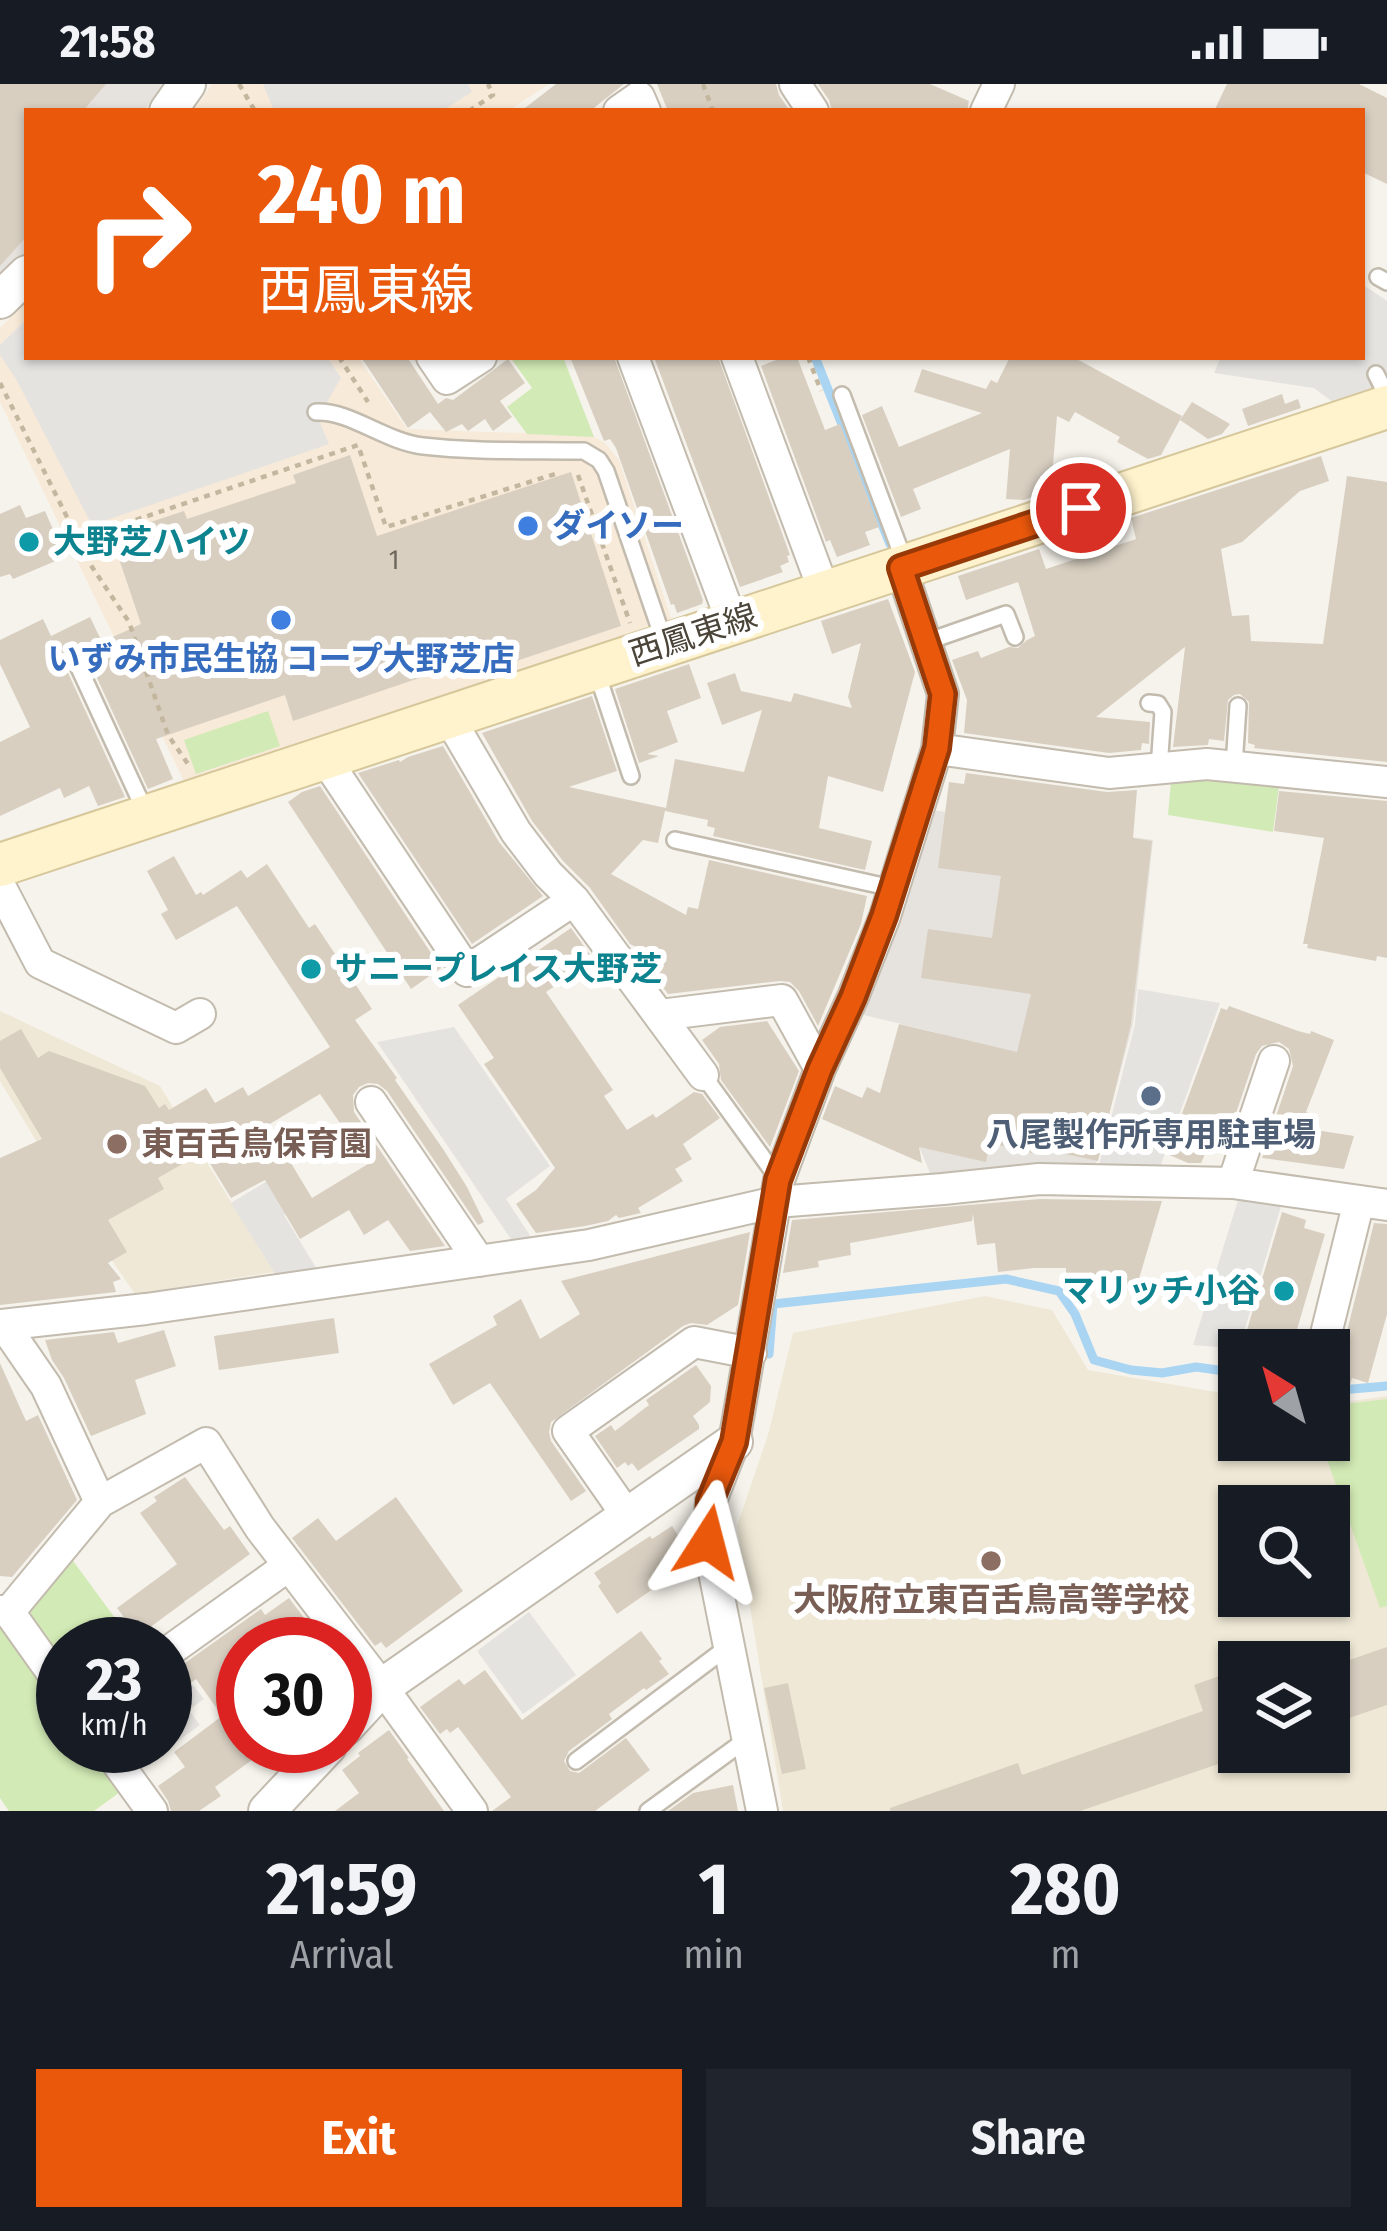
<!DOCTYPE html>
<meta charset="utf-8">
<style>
:root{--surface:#171b24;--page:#20242c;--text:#f1f3f6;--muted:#9ea1a6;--accent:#ea580c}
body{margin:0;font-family:"Fira Sans Condensed","Noto Sans JP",sans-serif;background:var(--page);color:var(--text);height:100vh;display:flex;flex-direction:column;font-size:45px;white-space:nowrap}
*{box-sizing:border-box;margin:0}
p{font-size:39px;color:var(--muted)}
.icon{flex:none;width:66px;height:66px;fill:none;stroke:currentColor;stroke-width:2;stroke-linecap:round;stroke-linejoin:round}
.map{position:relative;height:1727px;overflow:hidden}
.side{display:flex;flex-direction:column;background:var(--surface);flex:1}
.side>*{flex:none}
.guide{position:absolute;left:24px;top:24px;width:1341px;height:252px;border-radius:0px;box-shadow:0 3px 9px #0004;background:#ea580c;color:#fff;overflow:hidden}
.needle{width:78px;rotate:323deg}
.tools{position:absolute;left:1218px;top:1245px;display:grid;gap:24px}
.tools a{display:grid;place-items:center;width:132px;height:132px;border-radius:0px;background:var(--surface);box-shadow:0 3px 9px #0004;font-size:60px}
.speed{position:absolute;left:36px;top:1533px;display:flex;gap:24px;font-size:60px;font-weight:700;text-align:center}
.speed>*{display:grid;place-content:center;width:156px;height:156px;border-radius:50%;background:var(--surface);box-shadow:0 3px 9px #0004;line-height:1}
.speed small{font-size:30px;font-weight:400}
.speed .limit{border:18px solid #d22;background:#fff;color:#111}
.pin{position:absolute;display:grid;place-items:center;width:102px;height:102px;color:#fff;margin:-51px;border:6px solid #fff;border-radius:50%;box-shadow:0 3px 12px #0007}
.me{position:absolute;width:132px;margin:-66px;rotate:9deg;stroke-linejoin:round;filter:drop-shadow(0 0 9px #0008)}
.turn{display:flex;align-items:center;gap:42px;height:252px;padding:0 36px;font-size:54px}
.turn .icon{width:156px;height:156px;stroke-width:2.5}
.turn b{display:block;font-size:84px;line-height:102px}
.eta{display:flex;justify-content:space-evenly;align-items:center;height:204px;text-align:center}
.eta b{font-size:72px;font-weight:700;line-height:84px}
.cta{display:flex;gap:24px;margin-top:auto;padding:24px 36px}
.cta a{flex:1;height:138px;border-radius:0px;background:var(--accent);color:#fff;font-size:48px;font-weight:700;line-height:138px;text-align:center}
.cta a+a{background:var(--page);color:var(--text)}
.status{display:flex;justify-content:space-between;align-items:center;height:84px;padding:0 60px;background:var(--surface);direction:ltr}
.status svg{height:33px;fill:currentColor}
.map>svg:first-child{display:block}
.commercial{fill:#f7ead8}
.industrial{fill:#e6e2dd}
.education{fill:#efe8d6;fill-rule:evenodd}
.green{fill:#d2eab5}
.parking{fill:#e5e3e0}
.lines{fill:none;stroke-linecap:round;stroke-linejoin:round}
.stream{stroke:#a9d4f2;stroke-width:9}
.building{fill:#d8cfc1;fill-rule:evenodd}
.service-casing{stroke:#c2bbae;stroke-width:20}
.minor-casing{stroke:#c2bbae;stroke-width:34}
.tertiary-casing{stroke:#c2bbae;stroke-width:40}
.secondary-casing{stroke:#d6c79b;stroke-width:46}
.path{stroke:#c4b79f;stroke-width:4.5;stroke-dasharray:6 6;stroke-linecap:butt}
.service{stroke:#fff;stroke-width:15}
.minor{stroke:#fff;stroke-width:30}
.tertiary{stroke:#fff;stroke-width:36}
.secondary{stroke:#fff3cd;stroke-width:42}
.route-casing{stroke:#983908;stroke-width:30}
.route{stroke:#ea580c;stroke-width:21}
.shop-dot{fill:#3f7fe0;stroke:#fff;stroke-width:4.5}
.culture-dot{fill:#0f9aa8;stroke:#fff;stroke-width:4.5}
.service-dot{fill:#5c6f8a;stroke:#fff;stroke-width:4.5}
.education-dot{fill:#8d6e63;stroke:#fff;stroke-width:4.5}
.labels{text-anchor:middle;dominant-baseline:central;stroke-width:12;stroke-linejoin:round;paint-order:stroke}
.number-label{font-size:27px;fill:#6e675b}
.shop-label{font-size:33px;font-weight:bold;fill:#366cbe;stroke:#fff;text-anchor:start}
.culture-label{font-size:33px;font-weight:bold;fill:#0d838f;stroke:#fff;text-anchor:start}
.street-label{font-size:33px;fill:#4b4439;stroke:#fff}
.service-label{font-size:33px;font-weight:bold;fill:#4e5e75;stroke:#fff}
.education-label{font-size:33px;font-weight:bold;fill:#785e54;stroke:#fff;text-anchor:start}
</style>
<div class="status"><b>21:58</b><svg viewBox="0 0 49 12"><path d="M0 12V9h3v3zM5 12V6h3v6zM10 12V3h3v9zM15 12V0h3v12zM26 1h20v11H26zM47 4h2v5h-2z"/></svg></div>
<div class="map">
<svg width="1387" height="1727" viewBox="0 0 1387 1727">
<rect width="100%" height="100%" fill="#f6f3ec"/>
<path class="commercial" d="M212,0H549L508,27H194Z
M27,218V273H358L407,345L576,351L594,353L605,359L619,376L672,537L184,697L0,318V244Z"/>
<path class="industrial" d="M0,0H162L144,27H27V171L0,200Z
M931,726L1153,756L1133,940L1095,1083L933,1096L915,1053L942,950L856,929Z"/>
<path class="education" d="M0,927L160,1002L274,1188L135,1210L84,1136L0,997Z
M985,1212L1052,1226L1088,1286L1239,1312V1356H1329V1320L1387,1312V1727H783L737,1442L768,1351L793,1249ZM1239,1422H1329V1512H1239ZM1239,1578H1329V1668H1239Z"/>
<path class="green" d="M510,273H563L594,353L527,350L507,323L532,304Z
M268,627L280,662L196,690L184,656Z
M1207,695L1279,702L1273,748L1168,731L1171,698Z
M1387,1315V1522L1380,1524L1320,1356H1329V1322Z
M71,1474L134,1560H63V1581L30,1536L32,1521Z
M0,1543L63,1629V1662H87L120,1708L94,1727H9L0,1714Z"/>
<path class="parking" d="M263,0H468L472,8L442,27H274Z
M1362,200L1387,217V305L1338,322L1314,304L1214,289L1221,273H1362Z
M27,235V273H327L341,294L318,334L329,360L92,441L16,295L0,271V261Z
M1138,905L1220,919L1159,1086L1098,1085L1135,940Z
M454,943L550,1082L506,1115L535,1159L515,1161L377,958Z
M269,1096L288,1128L284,1131L318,1187L277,1193L231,1119Z
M1238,1116L1282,1119L1239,1265L1193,1261Z
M529,1528L576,1591L523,1630L477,1567Z
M193,1601L204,1615L189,1626L200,1641L141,1684L133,1674L130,1675L120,1662H165V1620Z"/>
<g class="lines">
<path class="stream" d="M815,273L890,460
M769,1270L773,1220L1006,1195L1059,1207L1075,1230L1094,1276L1131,1286L1162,1289L1196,1283L1239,1289
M1329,1307L1387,1302"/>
</g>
<path class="building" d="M0,0H106L83,27H27V152L0,182Z
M556,0H624L590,27H521Z
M657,0H776L779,11L790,27H668Z
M818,0H930L969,17L967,27H832L829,16Z
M1227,0H1359L1387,14V100L1362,88V27H1214Z
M361,273H407L438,320L446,314L453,316L508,275L525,299L500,317L512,333L493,347L485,335L468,347L462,340L446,348L430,328L408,344Z
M570,273H614L703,516L702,520L677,529L674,520L671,521L616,364L610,355L604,357Z
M654,273H718L790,471L787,472L789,478L780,482L783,488L740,503Z
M784,273H797L825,346L840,340L879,443L865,448L870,461L837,473L830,456L826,458L761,282Z
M1010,273H1073L1182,332L1161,371L1148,375L1117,358L1120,353L1075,328L1069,338L1057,332L1052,393L1040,392L1039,411L1024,416L1006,415L1010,365L913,405L921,425L901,433L862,331L882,322L899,363L982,329L914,308L922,285L986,305L991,296L997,299Z
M1282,310L1285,320L1298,315L1301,324L1248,342L1242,325Z
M1192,318L1230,340L1222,350L1208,355L1180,336Z
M350,371L377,452L571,388L621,542L480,589L475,575L293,637L285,611L156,655L173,695L148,705L86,570L81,565L71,564L65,569L64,580L125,713L98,722L89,702L64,714L60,704L0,732V658L30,643L0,580V556L43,535L51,552L90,533L102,558L141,540L111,451L184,427L187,435L296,399L293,391Z
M1321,372L1329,397L1300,407L1242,458L1221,465L1232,532L1249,531L1251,557L1323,560L1347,392L1387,398V678L1254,664L1255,661L1248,659L1249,618L1240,610L1234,611L1228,616L1224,657L1209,655L1208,661L1173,663L1185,563L1096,633L1150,638L1149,660L1142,659L1141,666L1109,669L964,649L967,616L952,576L978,567L981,574L1009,563L1018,564L1027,556L1035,552L1018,498L966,516L958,492L1039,465L1046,485L1136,455L1131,434Z
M20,421L26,434L45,427L65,473L13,495L10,490L0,493V430Z
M888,515L915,588L883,708L828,692L819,744L872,757L865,786L713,752L715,744L707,742L708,736L665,727L658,759L643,756L611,790L686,831L688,823L698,825L709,776L867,812L861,840L818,942L799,907L790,898L780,897L668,910L651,887L648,869L630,860L590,804L563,777L532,737L482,649L592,612L617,687L569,703L666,724L675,675L744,688L762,626L722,641L707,599L735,589L741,607L791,618L794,609L852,624L848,613L861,559L832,570L821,537Z
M689,580L701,614L667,627L678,658L647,670L659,672L639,679L615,605Z
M443,662L499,758L543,812L472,860L358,689L399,676L400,678L408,673Z
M966,689L1107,708L1137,706L1133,754L1152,757L1131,940L1098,1077L1037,1064L1036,1070L990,1059L986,1078L919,1063L922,1079L822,1035L835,1002L862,1014L867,1003L880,1009L899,940L1017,968L1031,910L921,894L928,845L992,854L1001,792L938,784L949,698L964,700Z
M320,702L441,884L411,905L288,718L302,708Z
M1279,707L1387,717V874L1377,872L1376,877L1307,864L1308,860H1303L1324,754L1274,747Z
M174,772L196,811L201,808L203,811L241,786L247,794L267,780L309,844L315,840L372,925L355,936L397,994L395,996L443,1065L467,1103L484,1138L478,1141L387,1007L378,1000L368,999L359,1003L353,1011L354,1028L445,1162L410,1167L388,1136L364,1151L349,1126L300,1155L265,1096L231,1114L203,1068L158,1094L164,1105L108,1136L127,1168L108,1179L121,1195L113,1198L116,1208L0,1221V1074L42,1055L0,984V957L21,945L38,974L49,967L145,1002L159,1024L165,1020L169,1026L206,1004L215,1019L243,1003L248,1012L330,963L237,822L176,856L161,830L168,826L147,787ZM320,1010L368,1080L312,1114L268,1041Z
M571,844L594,876L546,908L613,1006L604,1012L627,1046L653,1030L656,1034L694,1008L702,1010L720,1034L683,1060L692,1075L675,1085L683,1097L638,1124L641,1129L619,1134L616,1131L608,1137L585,1142L536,1149L516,1120L536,1106L555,1084L484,980L494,974L458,921Z
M1229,922L1298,947L1310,950L1311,947L1334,956L1306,1028L1308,1029L1302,1044L1354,1052L1344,1085L1262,1074L1293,982L1289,965L1279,958L1262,962L1256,970L1229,1050L1216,1046L1201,1079H1188L1167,1070L1221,924L1227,926Z
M767,937L799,987L770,1063L721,996L719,980L702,956L720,943Z
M1040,1115L1162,1117L1136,1205L1118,1200L1066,1198V1184H1034L998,1188L995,1159L977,1161L973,1130L972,1137L850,1159L851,1171L818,1177L819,1183L783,1189L792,1136Z
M1282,1128L1306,1136L1304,1144L1325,1150L1291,1266H1241Z
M1374,1139L1387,1140V1230L1368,1299L1352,1294L1350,1301L1329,1294V1273L1338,1268L1344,1259Z
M750,1148L738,1221L707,1241L691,1239L683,1242L551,1338L549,1348L551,1357L586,1407L571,1417L490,1299L453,1321L429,1280L497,1241L493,1232L521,1215L540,1255L580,1230L561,1197Z
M334,1234L339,1269L219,1286L214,1252Z
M164,1246L176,1282L135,1296L146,1330L91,1352L64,1294L52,1276L45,1256L114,1248L118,1259Z
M0,1279L26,1337L38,1331L77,1416L12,1493L0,1492Z
M696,1281L711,1302L710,1318L693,1332L699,1341V1345L638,1387L632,1379L628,1382L625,1378L617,1384L595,1352L611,1341L615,1347L649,1321L646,1316Z
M185,1393L224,1446L230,1442L250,1470L138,1552L117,1524L177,1480L140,1429L157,1417L154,1413Z
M396,1413L463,1507L386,1564L381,1558L375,1562L292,1454L318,1434L336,1457Z
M672,1442L691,1472L656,1495L660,1500L617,1530L598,1502L601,1499L594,1489L650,1452L652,1455Z
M289,1514L324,1560H243V1662H271L215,1703L221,1712L199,1727H171L168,1717L158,1702L185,1683L174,1668L222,1632L196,1595L187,1602L175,1586L261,1525L265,1531Z
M641,1547L662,1575L659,1577L669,1590L646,1606L644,1604L609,1630L612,1635L569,1667L564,1677L570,1687L579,1689L626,1654L650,1686L595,1727H492L511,1713L458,1643L450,1649L447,1645L440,1650L420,1623L459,1595L464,1601L485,1586L522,1636Z
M1387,1563V1621L1329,1641V1583Z
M1222,1591L1232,1617L1239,1615V1673L1080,1727H890V1724L1018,1679L1022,1691L1203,1627L1194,1601Z
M788,1599L806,1685L782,1690L764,1604Z
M389,1646L409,1674L407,1675L444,1727H335L359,1709L342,1686L360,1672L358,1669Z
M733,1701L738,1727H668L693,1709Z"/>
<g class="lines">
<g class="service-casing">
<path id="service" d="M1378,193L1387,198
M1376,290L1387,312
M842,311L905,479
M316,328C349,326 386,358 423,362C475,368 531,366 584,367L599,376L606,387L665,560
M926,558L1006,530L1015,553
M75,575L146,729
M596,586L631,692
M1149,619L1158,620L1163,628L1159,684
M1234,682L1238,622
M675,756L892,804
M703,991L779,1096
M576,1677L729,1562
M648,1727L747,1655"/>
</g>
<g class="minor-casing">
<path id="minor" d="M795,0L813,27
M619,27L639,13L645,27
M986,27L999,0
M432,273L447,295L481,273
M633,273L732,538
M737,273L824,507
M448,632L516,748L548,790L574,816L703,991
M937,665L1109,689L1207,680L1387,698
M324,673L467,887L574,816
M0,802L40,879L176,944L200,930
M660,931L782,916L820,985
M371,1018L479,1177
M1233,1099L1274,977
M0,1241L146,1225L589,1161L776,1118L943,1105L1039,1095L1233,1099L1387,1121
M4,1241L46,1302L100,1418L9,1528
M1325,1254L1359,1117
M100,1418L206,1359L260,1444L382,1603L472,1727
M628,1433L568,1347L694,1258L751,1269
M0,1527L9,1528L63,1604
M165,1570L288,1482
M105,1662L152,1727
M762,1727L708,1458L711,1417L734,1358L779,1096L820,985L853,913L885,832L937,665L943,610L901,484"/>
</g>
<g class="tertiary-casing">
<path id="tertiary" d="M168,27L187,0
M0,216L27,190
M345,1643L382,1603L734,1358
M267,1727L328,1662"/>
</g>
<g class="secondary-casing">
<path id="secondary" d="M0,781L1387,323"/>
</g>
<path class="path" d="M239,0L255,27
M703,0L713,27
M469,27L493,11L488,0
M339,273L368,318
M808,273L821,307
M0,299L92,483L129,538L168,651L188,680
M578,391L630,539
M79,455L358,361L386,443L555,390"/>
<use href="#service" class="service"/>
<use href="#minor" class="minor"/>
<use href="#tertiary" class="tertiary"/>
<use href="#secondary" class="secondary"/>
</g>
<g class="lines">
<g class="route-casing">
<path id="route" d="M708,1458L710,1417L734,1358L778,1096L820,985L853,913L884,832L937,664L943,610L901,484L1081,424"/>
</g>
<use href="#route" class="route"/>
</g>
<g class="shop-dot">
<circle cx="528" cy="442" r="12"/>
<circle cx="281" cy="536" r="12"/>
</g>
<g class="culture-dot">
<circle cx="29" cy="458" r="12"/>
<circle cx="311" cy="885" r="12"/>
<circle cx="1284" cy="1207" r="12"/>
</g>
<circle class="service-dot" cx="1151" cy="1012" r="12"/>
<g class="education-dot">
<circle cx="117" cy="1060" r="12"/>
<circle cx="991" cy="1477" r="12"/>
</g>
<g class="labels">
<g class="number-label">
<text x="394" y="476">1</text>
</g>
<g class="shop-label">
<text x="552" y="442">ダイソー</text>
<text x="281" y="575" text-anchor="middle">いずみ市民生協 コープ大野芝店</text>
</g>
<g class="culture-label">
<text x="53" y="458">大野芝ハイツ</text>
<text x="335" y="885">サニープレイス大野芝</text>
<text x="1260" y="1207" text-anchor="end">マリッチ小谷</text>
</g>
<g class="street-label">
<text transform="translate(693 551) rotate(-18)">西鳳東線</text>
</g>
<g class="service-label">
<text x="1151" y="1051">八尾製作所専用駐車場</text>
</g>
<g class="education-label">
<text x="141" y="1060">東百舌鳥保育園</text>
<text x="991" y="1516" text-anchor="middle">大阪府立東百舌鳥高等学校</text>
</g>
</g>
</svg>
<div class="tools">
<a><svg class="needle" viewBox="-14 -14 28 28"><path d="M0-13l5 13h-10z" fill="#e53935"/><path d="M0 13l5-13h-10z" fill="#9ea1a6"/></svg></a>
<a><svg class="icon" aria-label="search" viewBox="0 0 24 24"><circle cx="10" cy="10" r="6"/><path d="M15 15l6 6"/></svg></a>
<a><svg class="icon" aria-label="layers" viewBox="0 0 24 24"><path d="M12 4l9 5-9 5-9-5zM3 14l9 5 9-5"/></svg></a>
</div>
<div class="speed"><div>23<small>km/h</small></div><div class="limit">30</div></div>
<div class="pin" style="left:1081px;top:424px;background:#d93025"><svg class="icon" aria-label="arrive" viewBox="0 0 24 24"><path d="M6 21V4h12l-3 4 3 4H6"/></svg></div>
<svg class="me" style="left:708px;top:1458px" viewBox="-20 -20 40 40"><path d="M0-17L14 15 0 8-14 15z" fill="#ea580c" stroke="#fff" stroke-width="4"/></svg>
<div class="guide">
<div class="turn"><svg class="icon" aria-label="right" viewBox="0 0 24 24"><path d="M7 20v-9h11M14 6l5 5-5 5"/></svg><div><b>240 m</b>西鳳東線</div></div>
</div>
</div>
<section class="side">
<div class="eta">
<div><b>21:59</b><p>Arrival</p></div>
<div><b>1</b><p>min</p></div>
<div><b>280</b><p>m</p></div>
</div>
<div class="cta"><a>Exit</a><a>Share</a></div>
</section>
